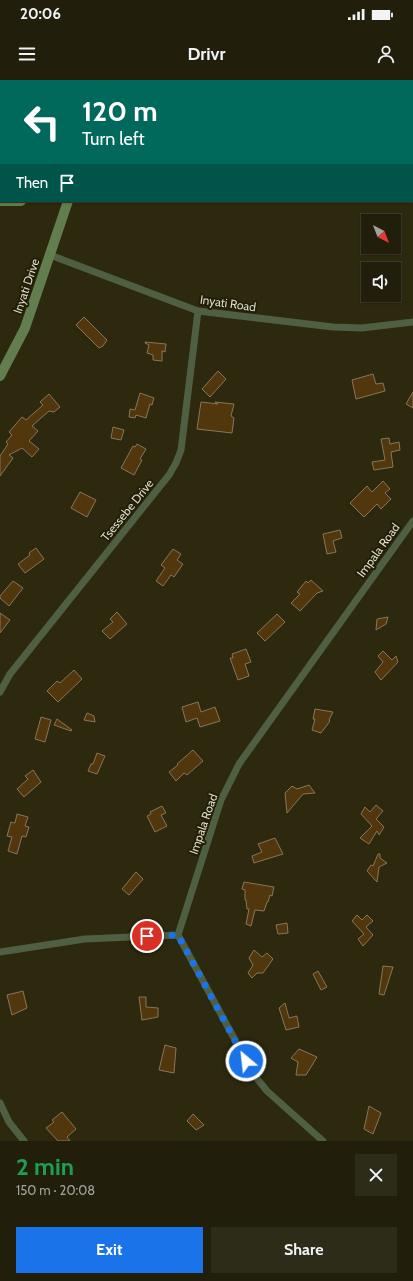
<!DOCTYPE html>
<meta charset="utf-8">
<style>
:root{--surface:#211f0b;--page:#2d2c19;--text:#f1f3f6;--muted:#a2a29d;--line:#3e3d2c;--accent:#1a73e8}
body{margin:0;font-family:Cabin,sans-serif;background:var(--page);color:var(--text);height:100vh;display:flex;flex-direction:column;font-size:15px;white-space:nowrap}
*{box-sizing:border-box;margin:0}
p{font-size:13px;color:var(--muted)}
.icon{flex:none;width:22px;height:22px;fill:none;stroke:currentColor;stroke-width:2;stroke-linecap:round;stroke-linejoin:round}
.map{position:relative;height:1061px;overflow:hidden}
.panel{display:flex;flex-direction:column;background:var(--surface);flex:1}
.panel>*{flex:none}
.banner{position:absolute;left:0px;top:0px;width:413px;height:122px;box-shadow:0 1px 3px #0004,0 0 0 1px var(--line);background:#00695c;color:#fff;overflow:hidden}
.needle{width:26px;rotate:138deg}
.controls{position:absolute;left:361px;top:134px;display:grid;gap:8px}
.controls a{display:grid;place-items:center;width:40px;height:40px;border-radius:0px;background:var(--surface);box-shadow:0 1px 3px #0004,0 0 0 1px var(--line);font-size:20px}
.pin{position:absolute;display:grid;place-items:center;width:34px;height:34px;color:#fff;margin:-17px;border:2px solid #fff;border-radius:50%;box-shadow:0 1px 4px #0007}
.me{position:absolute;width:44px;margin:-22px;rotate:332deg;stroke-linejoin:round;filter:drop-shadow(0 0 3px #0008)}
.turn{display:flex;align-items:center;gap:14px;height:84px;padding:0 16px;font-size:18px}
.turn .icon{width:52px;height:52px;stroke-width:2.5}
.turn b{display:block;font-size:28px;line-height:34px}
.then{display:flex;align-items:center;height:38px;padding:0 16px;background:#0003;gap:8px;font-size:15px}
.round{display:grid;place-items:center;flex:none;width:42px;height:42px;border-radius:0px;background:var(--page)}
.headline{display:flex;align-items:center;justify-content:space-between;height:68px;padding:0 16px}
h1{font-size:24px;font-weight:800;line-height:30px;color:#1e9e55}
.button{display:flex;gap:8px;margin-top:auto;padding:8px 16px}
.button a{flex:1;height:46px;border-radius:0px;background:var(--accent);color:#fff;font-size:16px;font-weight:800;line-height:46px;text-align:center}
.button a+a{background:var(--page);color:var(--text)}
.status{display:flex;justify-content:space-between;align-items:center;height:28px;padding:0 20px;background:var(--surface);direction:ltr}
.status svg{height:11px;fill:currentColor}
header{display:flex;justify-content:space-between;align-items:center;height:52px;padding:0 16px;background:var(--surface);font-size:18px;font-weight:800}
.map>svg:first-child{display:block}
.green{fill:#592205}
.building{fill:#52370c;stroke:#87755d}
.lines{fill:none;stroke-linecap:round;stroke-linejoin:round}
.lane{stroke:#4e5f42;stroke-width:3.5}
.street{stroke:#4e5f42;stroke-width:7}
.secondary{stroke:#627e4e;stroke-width:10}
.route{stroke:#1a73e8;stroke-width:7;stroke-dasharray:0 12.6}
.labels{text-anchor:middle;dominant-baseline:central;stroke-width:4;stroke-linejoin:round;paint-order:stroke}
.street-label{font-size:12px;fill:#dcdbcc;stroke:#221f06}
</style>
<div class="status"><b>20:06</b><svg viewBox="0 0 49 12"><path d="M0 12V9h3v3zM5 12V6h3v6zM10 12V3h3v9zM15 12V0h3v12zM26 1h20v11H26zM47 4h2v5h-2z"/></svg></div>
<header><svg class="icon" aria-label="menu" viewBox="0 0 24 24"><path d="M4 6h16M4 12h16M4 18h16"/></svg>Drivr<svg class="icon" aria-label="person" viewBox="0 0 24 24"><circle cx="12" cy="8" r="4"/><path d="M4 21q1-7 8-7t8 7"/></svg></header>
<div class="map">
<svg width="413" height="1061" viewBox="0 0 413 1061">
<rect width="100%" height="100%" fill="#2c290f"/>
<path class="green" d="M0,0H66L1,1L0,113Z"/>
<path class="building" d="M84,237L107,260L103,266L99,268L76,245Z
M145,262L166,264L165,272L162,271V281L153,280V275L147,273L149,265L145,263Z
M218,291L226,299L210,317L202,309Z
M373,294L376,304L383,303L385,311L356,319L352,300Z
M413,312V328L406,324Z
M140,313L154,318L152,325L150,324L146,338L136,335L135,338L129,337L130,329L135,330Z
M49,314L60,327L54,332L49,331L32,346L38,351L29,361L39,369L32,377L22,368L9,375L13,378L0,396V376L8,364L6,362L12,355L9,352L22,337L26,340L43,325L40,322Z
M201,322L218,324L215,322L234,324L231,336L234,338L232,353L197,349Z
M113,347L124,350L121,360L111,358Z
M389,358L390,364L399,362L400,370L391,372L393,387L374,390L372,382L385,380L381,359Z
M137,364L146,369L140,379L142,380L134,395L121,388L133,366L135,367Z
M383,401L390,409L385,413L391,419L381,429L377,424L364,437L350,423L367,406L372,412Z
M80,412L96,420L87,437L71,428Z
M340,450L342,458L333,461L336,472L327,474L323,454Z
M36,468L44,479L25,493L18,484L30,475L29,473Z
M173,469L181,474L177,480L183,484L174,497L171,495L163,506L156,501L165,488L161,485Z
M311,500L323,511L317,513L300,531L291,523L300,514L297,512L306,501L308,503Z
M13,501L23,508L9,526L0,518V516Z
M117,532L127,544L110,559L102,551L113,542L110,539Z
M0,533L10,540L0,553Z
M277,534L285,542L265,561L257,553Z
M388,537L386,544L376,550L377,539Z
M246,569L251,582L245,584L249,596L238,600L230,578H233L232,574Z
M383,571L392,580L396,576L398,582L381,600L375,592L383,582L378,576Z
M74,590L82,599L58,622L47,611L57,601L60,603Z
M198,622L201,632L215,627L220,641L200,647L197,638L186,642L182,627Z
M315,629L333,632L329,640L330,641L321,653L312,650L315,639H313Z
M87,633L94,636L95,642L84,640Z
M41,637L51,640L45,662L35,659Z
M57,639L72,650L71,651L54,645Z
M193,670L203,681L187,695L184,693L176,701L169,692L178,685L177,684Z
M97,673L105,676L97,694L88,691L91,684H93Z
M33,690L41,702L24,717L17,709L28,699L25,696Z
M309,705L315,713L303,714L287,733L285,713L292,706L297,709Z
M376,725L383,731L376,739L384,747L379,755L377,751L369,764L360,758L372,746L361,734L365,727L370,732Z
M162,726L166,733L161,735L167,746L155,752L147,736L151,734L150,732Z
M17,734L28,737L25,746L29,747L26,757L22,756L17,774L8,771L12,757L7,756L11,742L15,743Z
M275,758L283,774L254,783L252,776L262,772L258,764Z
M378,774H380V778L387,783L379,787L377,802L367,791L371,785L373,786Z
M136,792L143,799L129,815L122,809Z
M244,802L274,807L272,816L270,815L268,822H267L264,831L255,830L251,846L246,844L249,829H247L246,820H245V810L242,809Z
M357,835L362,840L367,835L373,841L366,847L373,855L363,866L358,859L364,854L352,841Z
M287,843L288,853L278,854L276,845Z
M254,870L262,877L267,873L273,879L263,893H257L252,898L248,893L253,885L249,878Z
M383,886L393,887L384,915L379,914Z
M318,891L327,907L321,910L313,894Z
M23,911L27,928L12,935L7,915Z
M139,917H146V927L158,928V937L142,940Z
M285,923L289,938L297,936L299,947L286,950L279,928Z
M165,965L176,968L174,993L159,990Z
M299,969L317,977L306,995H296L298,982L291,978Z
M369,1026L381,1033L373,1054L364,1049Z
M62,1032L76,1049L67,1057L70,1061H58L46,1048L54,1042L52,1040Z
M193,1034L204,1045L196,1050L187,1041Z"/>
<g class="lines">
<path class="lane" d="M125,0L126,1
M76,1V0"/>
<path class="street" d="M50,175L198,231L333,247L362,248L413,242
M0,612L10,594L169,395L176,383L181,370L198,231
M0,872L85,859L178,855
M0,1023L9,1042L24,1061
M323,1061L267,1011L254,995L178,855L221,720L239,684L413,441"/>
<path class="secondary" d="M115,1L116,0
M0,121H21
M0,296L25,248L68,121"/>
</g>
<g class="lines">
<path class="route" d="M147,856L178,855L246,981"/>
</g>
<g class="labels">
<g class="street-label">
<text transform="translate(26 206) rotate(-71)">Inyati Drive</text>
<text transform="translate(228 223) rotate(8)">Inyati Road</text>
<text transform="translate(127 430) rotate(-51)">Tsessebe Drive</text>
<text transform="translate(378 470) rotate(-54)">Impala Road</text>
<text transform="translate(203 744) rotate(-71)">Impala Road</text>
</g>
</g>
</svg>
<div class="controls">
<a><svg class="needle" viewBox="-14 -14 28 28"><path d="M0-13l5 13h-10z" fill="#e53935"/><path d="M0 13l5-13h-10z" fill="#a2a29d"/></svg></a>
<a><svg class="icon" aria-label="sound" viewBox="0 0 24 24"><path d="M4 9h4l5-4v14l-5-4H4zM17 9q2 3 0 6"/></svg></a>
</div>
<div class="pin" style="left:147px;top:856px;background:#d93025"><svg class="icon" aria-label="arrive" viewBox="0 0 24 24"><path d="M6 21V4h12l-3 4 3 4H6"/></svg></div>
<svg class="me" style="left:246px;top:981px" viewBox="-20 -20 40 40"><circle r="17" fill="#1a73e8" stroke="#fff" stroke-width="3"/><path d="M0-11L8 9 0 5-8 9z" fill="#fff"/></svg>
<div class="banner">
<div class="turn"><svg class="icon" aria-label="left" viewBox="0 0 24 24"><path d="M17 20v-9H6M10 6l-5 5 5 5"/></svg><div><b>120 m</b>Turn left</div></div>
<div class="then">Then<svg class="icon" aria-label="arrive" viewBox="0 0 24 24"><path d="M6 21V4h12l-3 4 3 4H6"/></svg></div>
</div>
</div>
<section class="panel">
<div class="headline"><div><h1>2 min</h1><p>150 m · 20:08</p></div><a class="round"><svg class="icon" aria-label="close" viewBox="0 0 24 24"><path d="M6 6l12 12M18 6L6 18"/></svg></a></div>
<div class="button"><a>Exit</a><a>Share</a></div>
</section>
